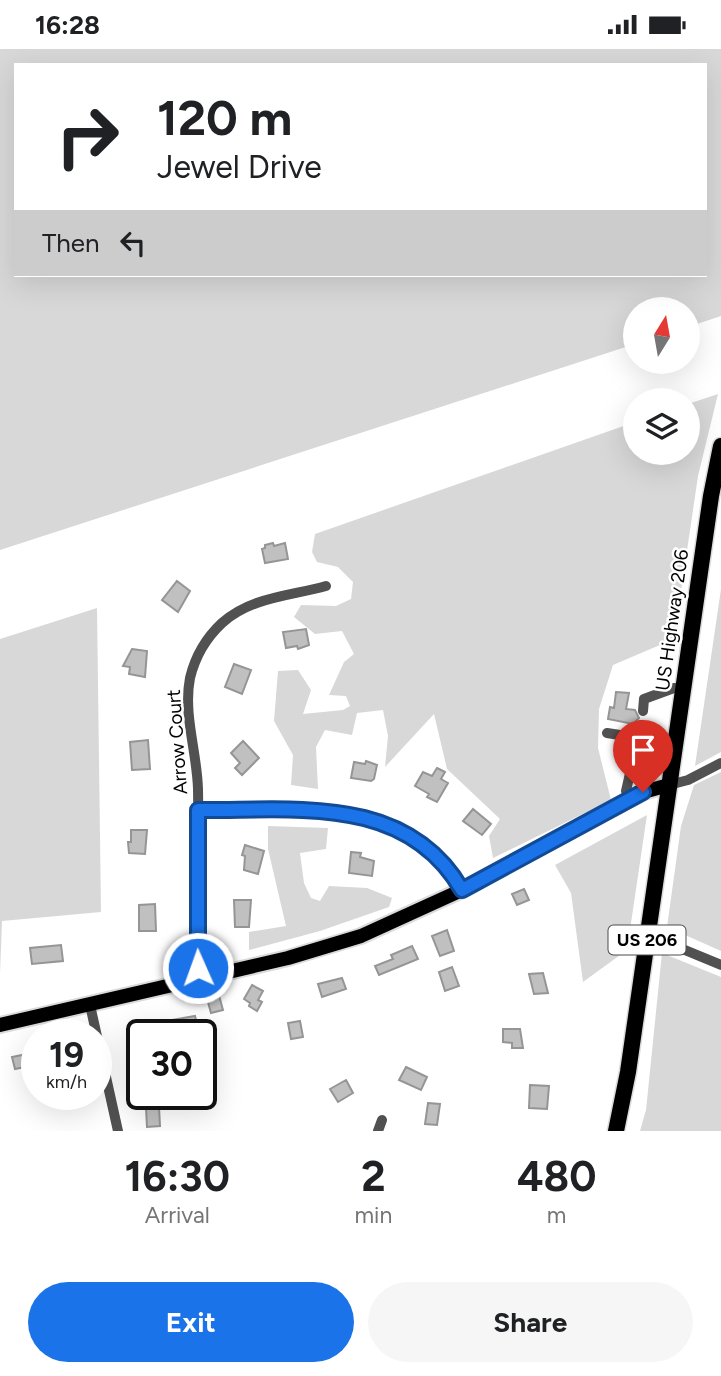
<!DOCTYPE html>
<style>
:root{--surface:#fff;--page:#f6f6f6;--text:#202124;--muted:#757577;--accent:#1a73e8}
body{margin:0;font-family:Figtree,sans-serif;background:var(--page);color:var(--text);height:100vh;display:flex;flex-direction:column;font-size:26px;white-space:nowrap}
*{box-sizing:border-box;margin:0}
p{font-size:23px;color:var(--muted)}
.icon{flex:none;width:38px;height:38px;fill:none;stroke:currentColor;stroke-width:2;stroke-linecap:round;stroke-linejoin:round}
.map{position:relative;height:1082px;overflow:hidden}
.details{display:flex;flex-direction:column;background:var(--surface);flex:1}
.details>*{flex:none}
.top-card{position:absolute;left:14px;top:14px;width:693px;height:214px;border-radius:0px;box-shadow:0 7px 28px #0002;background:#fff;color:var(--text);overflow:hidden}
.needle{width:46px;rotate:11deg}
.tools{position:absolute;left:623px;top:248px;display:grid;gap:14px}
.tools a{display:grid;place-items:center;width:77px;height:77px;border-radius:50%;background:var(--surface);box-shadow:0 7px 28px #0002;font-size:35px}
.speed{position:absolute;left:21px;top:970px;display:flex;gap:14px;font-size:35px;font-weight:700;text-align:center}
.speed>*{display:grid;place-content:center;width:91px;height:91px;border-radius:50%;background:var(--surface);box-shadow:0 7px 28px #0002;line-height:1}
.speed small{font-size:18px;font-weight:400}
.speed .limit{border:4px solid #111;border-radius:10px;background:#fff;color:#111}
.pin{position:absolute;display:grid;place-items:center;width:60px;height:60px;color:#fff;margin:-72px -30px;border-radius:50% 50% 50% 0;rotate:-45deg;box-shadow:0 0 7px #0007}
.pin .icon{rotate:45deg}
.me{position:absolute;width:77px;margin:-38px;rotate:358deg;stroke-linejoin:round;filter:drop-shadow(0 0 5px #0008)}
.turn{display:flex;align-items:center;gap:24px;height:147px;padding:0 28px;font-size:32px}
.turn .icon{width:91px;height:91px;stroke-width:2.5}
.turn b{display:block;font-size:49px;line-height:60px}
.then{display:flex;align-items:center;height:66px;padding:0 28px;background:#0003;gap:14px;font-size:26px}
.eta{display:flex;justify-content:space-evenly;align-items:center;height:119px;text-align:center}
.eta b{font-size:42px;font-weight:700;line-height:49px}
.cta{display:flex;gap:14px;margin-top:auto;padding:14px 28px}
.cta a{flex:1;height:80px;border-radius:42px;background:var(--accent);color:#fff;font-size:28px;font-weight:700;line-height:80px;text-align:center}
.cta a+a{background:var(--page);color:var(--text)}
.status{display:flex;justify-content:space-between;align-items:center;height:49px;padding:0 35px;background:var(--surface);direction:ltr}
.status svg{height:19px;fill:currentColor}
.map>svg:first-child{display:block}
.green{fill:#d8d8d8;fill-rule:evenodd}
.building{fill:#c0c0c0;stroke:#959595;stroke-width:2}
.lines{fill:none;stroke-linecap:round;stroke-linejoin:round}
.major-casing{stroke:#dbdbdb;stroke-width:18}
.highway-casing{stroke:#dbdbdb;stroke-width:19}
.minor{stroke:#515151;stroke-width:10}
.major{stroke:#000;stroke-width:14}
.highway{stroke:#000;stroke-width:16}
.route-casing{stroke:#114b97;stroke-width:18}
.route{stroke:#1a73e8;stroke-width:12}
.labels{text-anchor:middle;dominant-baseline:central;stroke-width:5;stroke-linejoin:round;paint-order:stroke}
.shield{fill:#fff;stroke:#4c4c4c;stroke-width:2}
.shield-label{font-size:18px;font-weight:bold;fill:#000}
.street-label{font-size:19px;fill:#000;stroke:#fff}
</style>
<div class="status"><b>16:28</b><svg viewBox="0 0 49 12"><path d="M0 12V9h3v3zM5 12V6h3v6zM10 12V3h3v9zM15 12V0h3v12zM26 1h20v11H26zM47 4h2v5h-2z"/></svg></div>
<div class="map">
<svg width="721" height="1082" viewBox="0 0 721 1082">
<rect width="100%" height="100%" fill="#fff"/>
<path class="green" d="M0,0H721V267L688,278V261H635V295L0,501ZM16,16H705V226H16Z
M718,345L698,427L674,590L613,616L599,660L598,699L611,751L493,809L489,787L500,770L447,720L434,665L385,718L388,687L383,661L357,664L352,686L325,681L316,698L318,740L291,736L293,706L274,672L278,622L298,621L311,641L303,665L343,661L350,657L346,647L329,646L344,613L354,605L342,582L315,585L294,568L301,556L336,557L351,550L353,533L338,518L317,513L312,503L315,485L635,373V404H688V355Z
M721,540V703L695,717Z
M97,559L101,863L2,872L0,925V590Z
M656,700L664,707L663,715L659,721L650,717L647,723V730L637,736L634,731L643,706Z
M721,723V902L667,878L681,777L694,736Z
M647,766L627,901L583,933L571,844L555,816Z
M268,777L328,779L326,800L300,804L304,834L311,849L320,852L329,837L367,839L392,849L389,858L320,882L249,901V883L286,877L268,800Z
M662,904L721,928V1082H640L646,1061Z"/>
<path class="building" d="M273,494L274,497L285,494L288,510L265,514L262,500L265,499V496Z
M177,532L190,542L178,563L162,551Z
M306,580L309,596L298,600L297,597L286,599L283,583Z
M132,600L147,602L145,628L129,625L130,618L123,617Z
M234,615L251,621L242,645L225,638Z
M616,643L629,644L626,660L635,661L639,669L633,675L608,670L610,658L614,659Z
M148,691L150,720L132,721L130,693Z
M243,692L259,709L242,726L235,719L240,714L231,704Z
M366,712L377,716L374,730L371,732L351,729L354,713L365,715Z
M437,719L445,723L441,730L448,734L437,753L427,748L429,745L415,737L423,723L432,727Z
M473,760L491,775L482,786L463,772Z
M131,781H147L145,805L129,804L128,793H131Z
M245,796L264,802L258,825L244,821L245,807L242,806Z
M351,803L361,804L360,808L374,812L372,827L349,824Z
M524,840L529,851L517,856L512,845Z
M234,851H251L249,878H235Z
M155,855L156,882H139V856Z
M447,881L454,902L440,907L432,887Z
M61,896L63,912L32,915L30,899Z
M412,897L418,910L379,926L375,917L393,910L391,906Z
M452,918L459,937L445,942L439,923Z
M543,924L548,944L534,945L529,925Z
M342,929L346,940L322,948L318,935Z
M252,936L263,942L258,951L262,953L257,962L249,957L250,954L244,950Z
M218,943L223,961L211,964L206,946Z
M195,967L198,979L170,985L166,972Z
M300,972L303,988L291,990L288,974Z
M503,980H520L523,999H512V994L503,993Z
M141,982L142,1004L134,1005L129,985Z
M32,1004L35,1016L15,1020L12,1008Z
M406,1018L427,1028L421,1041L399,1031Z
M346,1031L353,1044L338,1053L330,1040Z
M530,1036L549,1037L547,1060L529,1059Z
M428,1054L440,1055L437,1076L425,1075Z
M159,1058L160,1077L147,1078L146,1059Z"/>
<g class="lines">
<g class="major-casing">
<path id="major" d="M0,976L288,909L361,887L462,841L643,743L669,736"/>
</g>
<g class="highway-casing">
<path id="highway" d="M616,1082L628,1023L711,447L721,397"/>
</g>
<path class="minor" d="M643,662L644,650L674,639L683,640
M607,684L658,692L666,698L675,699
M669,736L688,731L721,714
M630,750L626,742L641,676
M198,761C292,762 407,744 462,841
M648,890L663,892L721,916
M201,930L197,910C197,853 199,796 198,740C197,703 183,665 190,629C195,608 207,588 222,574C251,548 290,547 326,537
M90,956L118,1082
M378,1082L382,1071"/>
<use href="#major" class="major"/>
<use href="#highway" class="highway"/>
</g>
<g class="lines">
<g class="route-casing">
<path id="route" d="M198,919V761C293,762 406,744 462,841L643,743"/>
</g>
<use href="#route" class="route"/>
</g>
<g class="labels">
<rect class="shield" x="608.5" y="876.5" width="77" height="29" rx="5"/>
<g class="shield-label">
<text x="647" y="891">US 206</text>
</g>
<g class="street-label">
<text transform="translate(672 571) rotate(-82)">US Highway 206</text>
<text transform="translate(177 693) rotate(-94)">Arrow Court</text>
</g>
</g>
</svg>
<div class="tools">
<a><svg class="needle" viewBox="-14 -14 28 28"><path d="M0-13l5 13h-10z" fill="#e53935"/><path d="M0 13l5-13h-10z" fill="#757577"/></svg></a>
<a><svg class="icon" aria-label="layers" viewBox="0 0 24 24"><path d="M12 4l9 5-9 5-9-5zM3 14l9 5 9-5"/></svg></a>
</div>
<div class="speed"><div>19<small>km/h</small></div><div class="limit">30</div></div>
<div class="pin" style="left:643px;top:743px;background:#d93025"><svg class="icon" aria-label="arrive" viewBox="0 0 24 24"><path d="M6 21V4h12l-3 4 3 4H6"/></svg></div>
<svg class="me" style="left:198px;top:919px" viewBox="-20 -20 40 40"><circle r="17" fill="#1a73e8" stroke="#fff" stroke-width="3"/><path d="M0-11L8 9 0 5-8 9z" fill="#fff"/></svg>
<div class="top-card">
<div class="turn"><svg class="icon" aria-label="right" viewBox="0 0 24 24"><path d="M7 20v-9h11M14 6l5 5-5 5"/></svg><div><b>120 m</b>Jewel Drive</div></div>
<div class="then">Then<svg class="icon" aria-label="left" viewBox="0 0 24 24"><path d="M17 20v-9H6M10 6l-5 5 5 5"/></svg></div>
</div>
</div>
<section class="details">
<div class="eta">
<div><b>16:30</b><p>Arrival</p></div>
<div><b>2</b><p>min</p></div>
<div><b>480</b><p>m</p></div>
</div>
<div class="cta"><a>Exit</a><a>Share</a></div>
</section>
